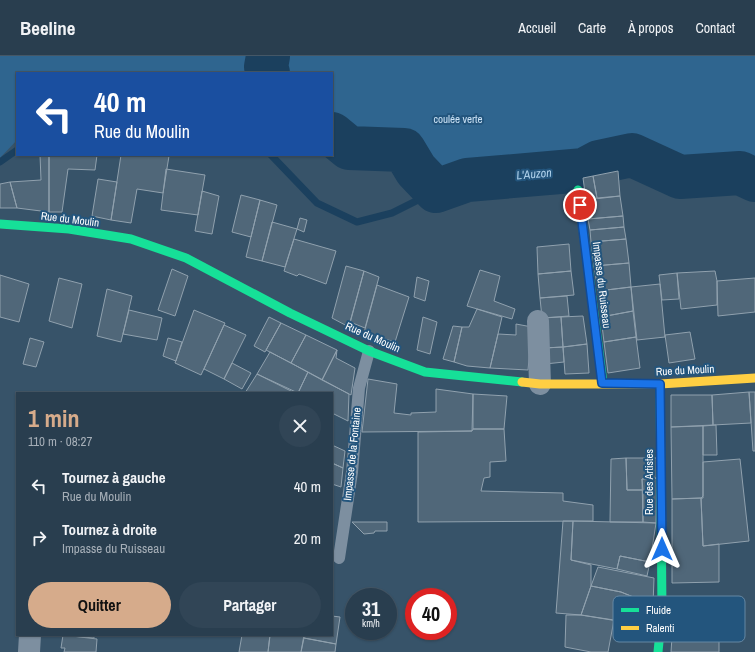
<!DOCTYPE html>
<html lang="fr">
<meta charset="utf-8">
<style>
:root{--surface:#293e4f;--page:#314556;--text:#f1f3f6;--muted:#a5aeb7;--line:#455766;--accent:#d6ab8b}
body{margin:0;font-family:"Archivo Narrow",sans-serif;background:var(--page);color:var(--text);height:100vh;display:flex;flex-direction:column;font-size:15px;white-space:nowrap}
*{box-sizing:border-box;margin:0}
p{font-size:13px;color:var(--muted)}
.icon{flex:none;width:22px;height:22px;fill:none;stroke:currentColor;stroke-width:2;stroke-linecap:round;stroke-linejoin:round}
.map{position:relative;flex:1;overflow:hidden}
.sheet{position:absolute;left:16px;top:336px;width:317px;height:244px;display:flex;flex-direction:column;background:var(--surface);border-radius:0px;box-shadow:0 1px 3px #0004,0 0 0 1px var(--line)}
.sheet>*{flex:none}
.banner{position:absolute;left:16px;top:16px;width:317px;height:84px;border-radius:0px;box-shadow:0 1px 3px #0004,0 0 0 1px var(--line);background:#1a4fa0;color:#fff;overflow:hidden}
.speed{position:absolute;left:345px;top:532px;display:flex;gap:8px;font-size:20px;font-weight:700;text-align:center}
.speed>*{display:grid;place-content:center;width:52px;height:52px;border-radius:50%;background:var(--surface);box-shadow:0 1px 3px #0004,0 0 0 1px var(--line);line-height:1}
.speed small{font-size:10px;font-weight:400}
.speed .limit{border:6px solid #d22;background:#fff;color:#111}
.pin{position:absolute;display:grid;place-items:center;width:34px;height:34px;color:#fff;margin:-17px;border:2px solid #fff;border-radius:50%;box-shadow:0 1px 4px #0007}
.me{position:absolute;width:44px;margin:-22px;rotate:0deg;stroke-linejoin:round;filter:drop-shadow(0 0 3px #0008)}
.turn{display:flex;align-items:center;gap:14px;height:84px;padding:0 12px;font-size:18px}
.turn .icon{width:52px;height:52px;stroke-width:2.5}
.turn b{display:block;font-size:28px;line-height:34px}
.round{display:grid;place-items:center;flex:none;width:42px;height:42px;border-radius:21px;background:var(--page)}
.summary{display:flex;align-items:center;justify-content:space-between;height:68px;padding:0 12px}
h1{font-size:24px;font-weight:800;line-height:30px;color:var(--accent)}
.action{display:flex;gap:8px;margin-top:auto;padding:8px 12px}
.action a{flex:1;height:46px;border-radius:24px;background:var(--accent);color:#111;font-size:16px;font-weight:800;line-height:46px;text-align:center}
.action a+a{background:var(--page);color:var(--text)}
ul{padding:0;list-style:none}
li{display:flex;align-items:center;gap:12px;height:52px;padding:0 12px}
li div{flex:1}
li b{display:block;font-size:15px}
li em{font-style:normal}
header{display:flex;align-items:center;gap:24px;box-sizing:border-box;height:56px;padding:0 20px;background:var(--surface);border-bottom:1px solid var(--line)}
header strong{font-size:19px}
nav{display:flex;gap:22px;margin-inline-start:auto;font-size:14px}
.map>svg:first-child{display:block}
.green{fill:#2f658f}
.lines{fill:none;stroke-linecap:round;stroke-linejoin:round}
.stream{stroke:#1b405e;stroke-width:7}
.river{stroke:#1b405e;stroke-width:44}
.building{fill:#506779;stroke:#90a1ae}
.lane{stroke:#7d8fa0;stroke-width:12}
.street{stroke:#7d8fa0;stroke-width:22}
.fast{stroke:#16e098;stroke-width:9}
.slow{stroke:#ffcf43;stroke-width:9}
.route-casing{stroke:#114b97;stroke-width:10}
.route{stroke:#1a73e8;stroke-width:7}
.labels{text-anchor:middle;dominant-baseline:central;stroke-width:4;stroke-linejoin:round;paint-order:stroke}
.park-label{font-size:11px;fill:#cbe2f5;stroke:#23557d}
.street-label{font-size:11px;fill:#fff;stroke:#23557d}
.water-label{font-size:12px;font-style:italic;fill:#b3d4ed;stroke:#23557d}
.key{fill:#23557d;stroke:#6588a4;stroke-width:1}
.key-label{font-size:11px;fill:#fff}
</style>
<header>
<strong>Beeline</strong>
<nav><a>Accueil</a><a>Carte</a><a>À propos</a><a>Contact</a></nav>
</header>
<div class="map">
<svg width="755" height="596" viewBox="0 0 755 596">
<rect width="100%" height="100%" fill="#375369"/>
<path class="green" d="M0,0H264L260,17H17V84L0,102Z
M268,0H755V124L740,117L680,121L632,99L599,106L584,114L575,116L467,124L436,135L416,114L404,94L349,92L332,78V17H268L266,11Z"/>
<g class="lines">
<path class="stream" d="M271,99L317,147L357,166L392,157L436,135
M0,106L17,94"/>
<path class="river" d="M268,17L266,11L268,0
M332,78L349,92L404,94L416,114L436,135L467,124L584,114L599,106L632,99L680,121L740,117L755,124"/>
</g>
<path class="building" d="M40,99H49V156L17,152L10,126L41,124Z
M49,99H97L95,114L68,113L62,156H49Z
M121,99L169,100L163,137L137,133L131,167L111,164Z
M166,113L205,119L198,159L161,154Z
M618,115L620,140L597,142L593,120Z
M593,120L597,142L586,144L583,122Z
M98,123L117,126L111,164L92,160Z
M10,126L17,152H0V128Z
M202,135L219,140L212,178L195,175Z
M241,139L260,144L251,181L232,176Z
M620,140L623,160L588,163L586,144Z
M260,144L277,149L262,205L246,201Z
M623,160L624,171L590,174L588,163Z
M300,162L307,164L304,176L297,173Z
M272,166L297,173L285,211L262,205Z
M624,171L626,183L591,186L590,174Z
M294,183L336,195L326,228L299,218L297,220L284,215Z
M626,183L629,207L594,210L591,186Z
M569,188L571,215L538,218L537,191Z
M629,207L631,231L598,235L594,210Z
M346,210L364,215L349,271L332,262Z
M172,213L188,220L175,260L158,254Z
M480,214L500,220L494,245L515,253L512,263L467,250Z
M364,215L379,221L365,272L350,266Z
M571,215L574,239L540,242L538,218Z
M715,215L717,225V249L681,253L677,217Z
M677,217L679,243L662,244L659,219Z
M0,219L29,228L19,266L0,261Z
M417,221L429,225L425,245L414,241Z
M59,222L82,228L72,272L49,265Z
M755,222V256L718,260L717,225Z
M660,228L665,281L637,284L631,231Z
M377,229L409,241L395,286L364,277Z
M631,231L633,255L601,261L598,235Z
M107,233L132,240L121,286L97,280Z
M567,240L569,260L542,262L540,242Z
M477,253L502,261L490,312L467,310L454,306L462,271H469Z
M129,254L162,262L157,284L123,278Z
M194,254L225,267L201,319L175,307Z
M633,255L636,281L604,286L601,261Z
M583,260L587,288L563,291L561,261Z
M269,261L281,267L265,296L254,290Z
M423,261L437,266L430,298L417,294Z
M561,261L563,291L544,292L542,262Z
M281,267L306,279L291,307L266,294Z
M516,268L532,271L528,314L490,312L498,278L516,279Z
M224,269L246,279L224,323L204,313Z
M453,270L462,271L454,306L443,303Z
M690,276L695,303L669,307L665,279Z
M306,279L337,294L322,324L291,307Z
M636,281L640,312L608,317L604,286Z
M30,282L44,286L36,311L23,308Z
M168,282L182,286L176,305L163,300Z
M587,288L589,317L565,318L563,291Z
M563,291L564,306L545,308L544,292Z
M337,294L336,302L355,312L351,339L322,324Z
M270,296L308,316L298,337L257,318Z
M232,307L251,317L242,333L224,323Z
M308,316L349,338L348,365L332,357V337H298Z
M257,318L295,337H245Z
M368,323L397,328L394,357L411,359V357L436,356V333L473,338L472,375L362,376Z
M749,336L751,367L713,369L712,339Z
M749,336H755V395H753Z
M473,338L507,340L504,373H473Z
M671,339H712L713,369L671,371Z
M716,369L717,399H703V370Z
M703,370V442L672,443L671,371Z
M473,373H504L506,405L490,406V421L484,422L481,435L563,437V445L593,449V465L418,466V376L472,375Z
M332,389L345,395L343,412L332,407Z
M626,402L627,434H643V466H610L611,403Z
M626,402H657V422L642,423L643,434H627Z
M740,403L749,485L703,490L701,442L703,440V406Z
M332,407L343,412L341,431L332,428Z
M657,422L656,467L643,466L642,423Z
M701,442L703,490L719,488V526L672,527V443Z
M563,465H573L571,504L591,509V530L581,559L556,557Z
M573,465L656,467L650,506L620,500L617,513L571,504Z
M352,466H387V475H375L374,477L364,478Z
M620,500L650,506L647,520L617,513Z
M598,511L654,522L653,549L621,536L591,530Z
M591,530L621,536L653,549V567L636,568L581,559Z
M566,559H581L614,564L608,596H591L565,591Z
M332,560L340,561L336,588L304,582V579H332Z
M60,579H94V582Z
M63,579L97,583L96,596H64L65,592H61Z
M242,579H270L268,596H239Z
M270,579H304L301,596H268Z
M672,581L719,583V596H671Z
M304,582L336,588L335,596H301Z"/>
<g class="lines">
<path class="lane" d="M339,502L352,416L359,332L369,295"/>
<path class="street" d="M538,265L540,328
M29,596L30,579"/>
<path class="fast" d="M578,134L603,327
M0,168L69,173L131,183L186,202L290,257L369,295L425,316L522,326
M658,596L662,555L660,328"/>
<path class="slow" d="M522,326L540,328H660L755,322"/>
</g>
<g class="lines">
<g class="route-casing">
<path id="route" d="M580,149L602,327L660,328L662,493"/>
</g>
<use href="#route" class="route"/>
</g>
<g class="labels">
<g class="park-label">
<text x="458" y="63">coulée verte</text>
</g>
<g class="street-label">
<text transform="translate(70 163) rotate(7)">Rue du Moulin</text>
<text transform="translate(602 229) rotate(83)">Impasse du Ruisseau</text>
<text transform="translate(373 281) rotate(24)">Rue du Moulin</text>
<text transform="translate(685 314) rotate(-3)">Rue du Moulin</text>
<text transform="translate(352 398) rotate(-84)">Impasse de la Fontaine</text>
<text transform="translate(649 426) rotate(-90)">Rue des Artistes</text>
</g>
<g class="water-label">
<text transform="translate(534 118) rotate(-5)">L'Auzon</text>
</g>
</g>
<rect x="613" y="540" width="132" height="46" rx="6" class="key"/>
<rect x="621" y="552" width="18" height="4" fill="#16e098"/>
<rect x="621" y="570" width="18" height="4" fill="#ffcf43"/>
<g class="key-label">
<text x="646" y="558">Fluide</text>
<text x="646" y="576">Ralenti</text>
</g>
</svg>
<div class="speed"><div>31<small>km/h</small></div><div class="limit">40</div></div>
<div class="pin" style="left:580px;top:149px;background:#d93025"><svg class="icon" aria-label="arrive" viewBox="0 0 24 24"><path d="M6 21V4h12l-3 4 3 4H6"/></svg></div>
<svg class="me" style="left:662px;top:493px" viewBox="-20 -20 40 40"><path d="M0-17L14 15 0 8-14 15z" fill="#1a73e8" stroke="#fff" stroke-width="4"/></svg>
<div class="banner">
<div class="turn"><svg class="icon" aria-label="left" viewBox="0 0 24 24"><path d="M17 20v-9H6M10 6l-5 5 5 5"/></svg><div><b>40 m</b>Rue du Moulin</div></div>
</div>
<section class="sheet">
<div class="summary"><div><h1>1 min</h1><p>110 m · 08:27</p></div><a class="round"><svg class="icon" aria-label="close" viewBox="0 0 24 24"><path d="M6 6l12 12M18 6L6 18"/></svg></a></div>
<ul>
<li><svg class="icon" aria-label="left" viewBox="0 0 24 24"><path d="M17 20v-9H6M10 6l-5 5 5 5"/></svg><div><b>Tournez à gauche</b><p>Rue du Moulin</p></div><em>40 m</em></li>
<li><svg class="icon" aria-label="right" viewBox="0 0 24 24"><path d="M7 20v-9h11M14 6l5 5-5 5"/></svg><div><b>Tournez à droite</b><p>Impasse du Ruisseau</p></div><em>20 m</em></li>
</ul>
<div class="action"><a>Quitter</a><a>Partager</a></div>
</section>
</div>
